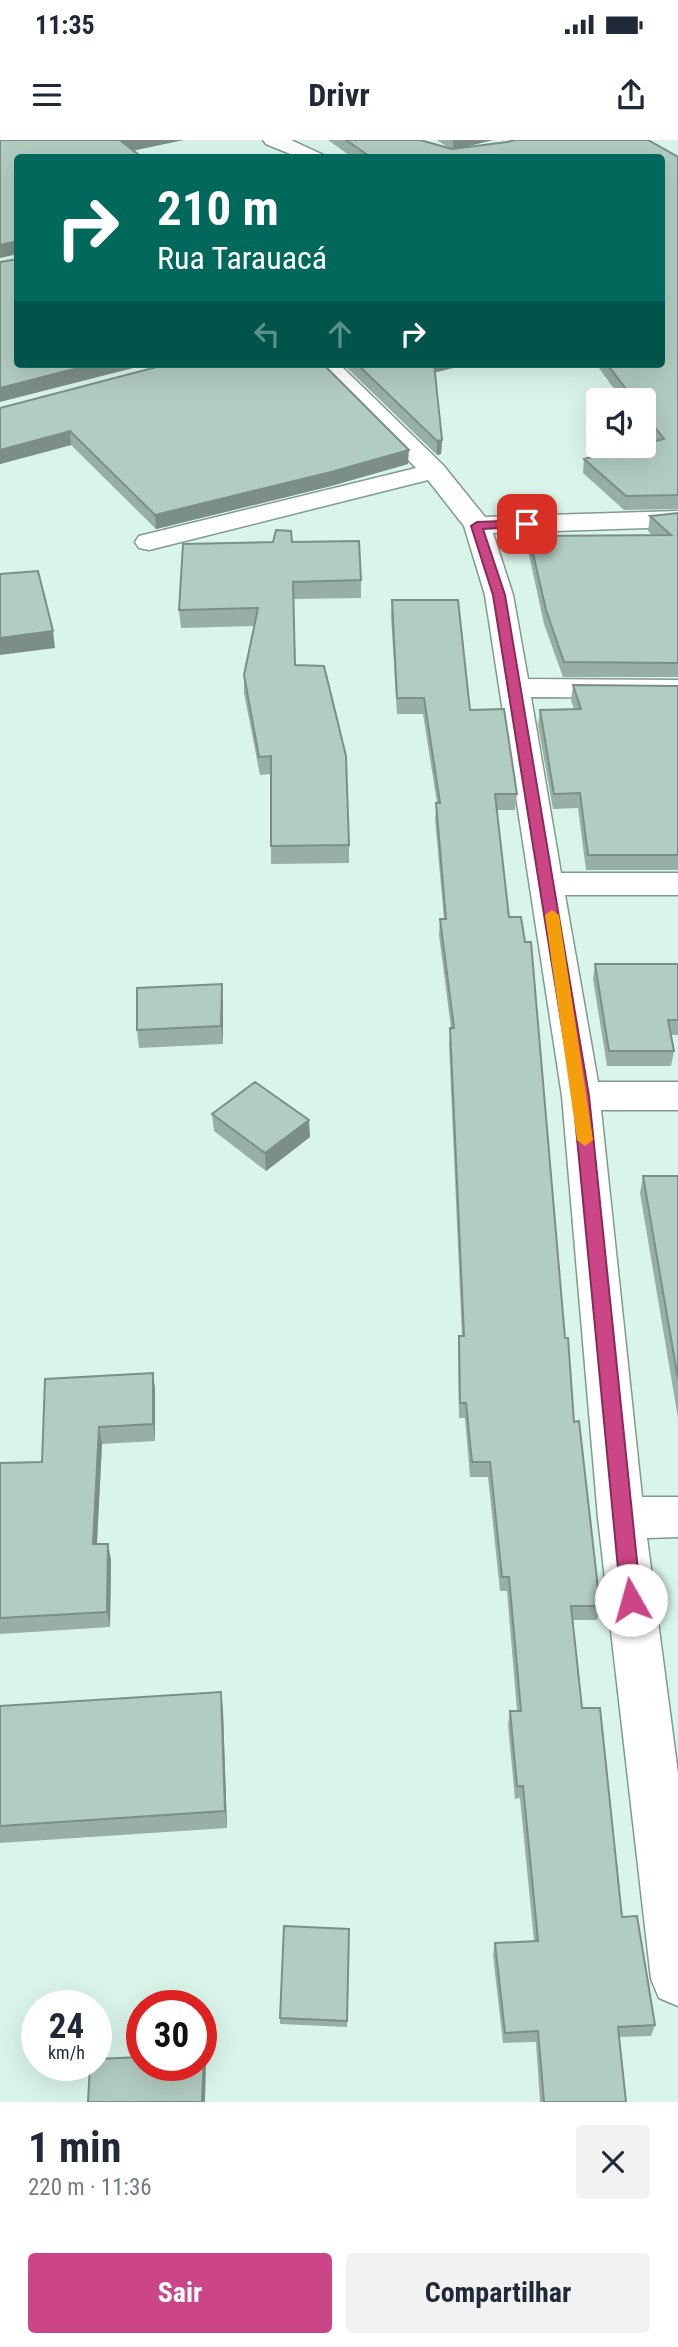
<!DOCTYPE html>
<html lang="pt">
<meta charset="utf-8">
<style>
:root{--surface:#fff;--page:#f2f2f3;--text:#1f2937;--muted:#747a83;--accent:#cc4586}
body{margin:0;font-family:"Roboto Condensed",sans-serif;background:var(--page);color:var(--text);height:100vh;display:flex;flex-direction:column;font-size:26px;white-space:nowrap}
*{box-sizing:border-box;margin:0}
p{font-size:23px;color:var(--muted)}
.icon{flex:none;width:38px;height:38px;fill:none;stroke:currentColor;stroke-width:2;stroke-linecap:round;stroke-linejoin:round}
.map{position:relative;height:1962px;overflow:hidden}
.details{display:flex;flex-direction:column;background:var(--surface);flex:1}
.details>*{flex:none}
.hud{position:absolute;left:14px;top:14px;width:651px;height:214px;border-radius:7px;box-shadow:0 7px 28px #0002;background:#00695c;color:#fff;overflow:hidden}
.tools{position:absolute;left:586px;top:248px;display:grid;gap:14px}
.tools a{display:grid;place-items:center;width:70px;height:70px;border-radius:7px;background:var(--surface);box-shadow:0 7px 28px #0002;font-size:35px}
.speed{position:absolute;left:21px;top:1850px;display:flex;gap:14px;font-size:35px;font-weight:700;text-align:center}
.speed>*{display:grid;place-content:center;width:91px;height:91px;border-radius:50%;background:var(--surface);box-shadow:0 7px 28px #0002;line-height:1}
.speed small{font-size:18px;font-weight:400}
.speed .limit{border:10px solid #d22;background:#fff;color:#111}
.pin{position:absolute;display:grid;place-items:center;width:60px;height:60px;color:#fff;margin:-30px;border-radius:14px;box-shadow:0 4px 10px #0006}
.me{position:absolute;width:77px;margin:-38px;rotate:353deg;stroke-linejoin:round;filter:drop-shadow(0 0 5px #0008)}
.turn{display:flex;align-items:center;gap:24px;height:147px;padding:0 28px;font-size:32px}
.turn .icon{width:91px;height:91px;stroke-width:2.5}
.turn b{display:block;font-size:49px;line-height:60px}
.lanes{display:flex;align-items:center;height:66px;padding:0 28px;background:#0003;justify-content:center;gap:35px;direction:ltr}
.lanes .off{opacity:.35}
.round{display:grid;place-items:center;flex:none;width:74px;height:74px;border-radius:7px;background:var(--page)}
.overview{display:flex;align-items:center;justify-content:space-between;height:119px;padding:0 28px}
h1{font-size:42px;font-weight:700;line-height:52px}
.primary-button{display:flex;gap:14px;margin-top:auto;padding:14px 28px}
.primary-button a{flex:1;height:80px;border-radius:7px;background:var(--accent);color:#fff;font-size:28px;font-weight:700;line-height:80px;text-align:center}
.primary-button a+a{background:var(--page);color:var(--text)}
.status{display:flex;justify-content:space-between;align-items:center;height:49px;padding:0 35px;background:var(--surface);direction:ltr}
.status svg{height:19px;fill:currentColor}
header{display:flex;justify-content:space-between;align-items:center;height:91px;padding:0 28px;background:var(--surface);font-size:32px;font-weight:700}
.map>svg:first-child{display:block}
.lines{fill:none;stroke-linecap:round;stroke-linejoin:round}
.minor-casing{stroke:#819a90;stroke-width:3}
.minor{fill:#fff;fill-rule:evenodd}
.wall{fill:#98afa6}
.shaded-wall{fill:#7c8f87}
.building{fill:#b1ccc1;stroke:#7c8f87;stroke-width:2}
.route{fill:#cc4586;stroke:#852d57;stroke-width:2}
.slow{fill:#f59e0b}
</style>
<div class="status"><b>11:35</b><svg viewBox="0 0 49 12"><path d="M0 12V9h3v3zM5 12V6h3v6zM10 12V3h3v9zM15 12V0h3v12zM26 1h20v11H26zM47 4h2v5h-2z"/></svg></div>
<header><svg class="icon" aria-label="menu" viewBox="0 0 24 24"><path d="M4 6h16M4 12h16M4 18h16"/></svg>Drivr<svg class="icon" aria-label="share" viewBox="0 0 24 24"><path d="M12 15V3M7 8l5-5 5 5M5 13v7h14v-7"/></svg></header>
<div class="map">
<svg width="678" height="1962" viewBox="0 0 678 1962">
<rect width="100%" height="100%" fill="#d9f5ea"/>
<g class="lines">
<g class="minor-casing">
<path id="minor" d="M263,0H291L330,18H300L266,4Z
M313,224H339L443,325L485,377L678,371V387L493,393L513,455L528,539L678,540V558L531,557L561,733H678V755H565L598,942H678V970H601L642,1357H678V1397L647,1398L678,1633V1866L659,1858L651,1839L598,1378L562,956L485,455L464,386L428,340L149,410L139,408L135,402L139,396L416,328Z"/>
</g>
<use href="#minor" class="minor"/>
</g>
<path class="wall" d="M328,0H420L449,8L437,0H493L463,7L678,17V369L624,370L583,333L584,319L653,302L644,289V261H623L596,224H662V18H353Z
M343,224H453V228L435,232L442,300L441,314L437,315Z
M0,268L408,324L331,346L156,389L71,305L0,324Z
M678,373V537H563L544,484L528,410L529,396L652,395L648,391L650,376Z
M292,402L361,440V458L293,459L295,525L349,705V723L271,724V634L260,635L244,553V535L254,486L181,488L179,470Z
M392,460L470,570L517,654L515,670H496L509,777L565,1198L574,1282L600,1466L597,1480H572L582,1568L622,1777L655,1885L651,1896L619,1897L626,1962H540L536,1902L503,1903L493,1815L495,1803L534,1801L520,1658L515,1659L508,1585L510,1571H517L507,1451H500L488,1337H470L465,1278H459L458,1211L459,1196H462L449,904L451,888L439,795L440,779H444L435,679L437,663L423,574H397L391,476Z
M573,545L678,546V730H586L578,668L553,669L538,585L540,570L574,569L571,560Z
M595,824H678V895H671L674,911L671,926H607L593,839Z
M222,844L223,904L139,908L137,890Z
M212,974L310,997L266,1031L214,991Z
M643,1036H678V1278L640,1053Z
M153,1233L155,1250V1301L102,1304L97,1404L111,1419L110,1487L0,1494V1323L42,1322Z
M221,1552L223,1571L227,1688L0,1703V1566Z
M349,1789L347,1887L280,1884V1878Z"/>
<path class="shaded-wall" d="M124,0H184L122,13L121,1Z
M453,0H493L453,10Z
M18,101V114L0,118V105Z
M94,224H149L0,262V248Z
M433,224H453V228L433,233Z
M70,291L71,305L0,324V310Z
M442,300L441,314L437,315V301Z
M409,310L408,324L331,346L156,389L155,375Z
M53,491L55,508L0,515V498Z
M222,844L223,862V904L221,886Z
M309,980L310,997L266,1031L265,1013Z
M153,1233L155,1250V1301L153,1284Z
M99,1287L102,1304L96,1420L93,1404Z
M108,1404L111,1419L110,1487L107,1472Z
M221,1552L223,1571L227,1688L225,1671Z
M204,1913L206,1923L205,1962H202Z"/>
<path class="building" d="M0,0H124L121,1L143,18H18V101L0,105Z
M346,0H420L452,9L507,2L515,0H648L678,17V355L626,356L584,319L636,306H644V304L664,299L644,273V261H635L607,224H662V18H372Z
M18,119V224H94L0,248V122Z
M168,224H323L409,310L331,332L155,375L70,291L0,310V268Z
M357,224H434L442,300L437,301Z
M678,373V523L564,522L546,470L529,396L671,395L650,376Z
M276,390L291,391L292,402L359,401L361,440L293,442L295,525L324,526L346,616L349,705L271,706V616L259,617L244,535L258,468L179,470L183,404L273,402Z
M38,431L53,491L0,498V434Z
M392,460H458L470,570L504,569L517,654H495L509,777H521L525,802H531L565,1198H568L574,1282L579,1281L600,1466H571L582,1568H600L622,1777L637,1776L655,1885L618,1887L626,1962H544L538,1891L505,1893L495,1803L538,1801L523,1646H517L510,1571H521L509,1437H502L490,1322H472L466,1263H460L459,1196H464L450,888H454L440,779H446L436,663H440L424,558H397Z
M573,545L678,546V715H588L580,653L554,654L540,570L581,569Z
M595,824H678V880H668L674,911H609Z
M222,844L221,886L137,890V848Z
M255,942L309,980L265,1013L212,974Z
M643,1036H678V1239Z
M153,1233V1284L99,1287L93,1404H108L107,1472L0,1478V1323L42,1322L45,1239Z
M221,1552L225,1671L0,1686V1566Z
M284,1786L349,1789L347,1881L280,1878Z
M201,1913H204L202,1962H88L90,1925H96V1919L142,1917V1925H201Z"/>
<path class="route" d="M527,380L531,381V386L483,389L505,455L589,956L641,1460L638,1466L631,1469L624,1466L621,1460L573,956L493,455L471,386L477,382Z"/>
<path class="slow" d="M552,770L559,775L593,1000L585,1006L577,1000L545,775Z"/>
</svg>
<div class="tools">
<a><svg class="icon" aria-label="sound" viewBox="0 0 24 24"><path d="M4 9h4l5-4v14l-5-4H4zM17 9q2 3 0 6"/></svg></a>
</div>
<div class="speed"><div>24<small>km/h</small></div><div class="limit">30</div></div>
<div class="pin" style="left:527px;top:384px;background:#d93025"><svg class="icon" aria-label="arrive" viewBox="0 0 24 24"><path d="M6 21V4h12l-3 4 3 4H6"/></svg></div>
<svg class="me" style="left:631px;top:1460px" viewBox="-20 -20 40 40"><circle r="19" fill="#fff"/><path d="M0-13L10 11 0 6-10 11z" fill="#cc4586"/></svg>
<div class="hud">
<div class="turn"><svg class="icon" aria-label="right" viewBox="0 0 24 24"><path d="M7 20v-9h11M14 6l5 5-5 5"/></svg><div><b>210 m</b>Rua Tarauacá</div></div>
<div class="lanes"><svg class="icon off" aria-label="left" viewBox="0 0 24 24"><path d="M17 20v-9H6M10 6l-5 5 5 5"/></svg><svg class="icon off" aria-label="ahead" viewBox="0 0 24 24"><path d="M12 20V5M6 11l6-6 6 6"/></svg><svg class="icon" aria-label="right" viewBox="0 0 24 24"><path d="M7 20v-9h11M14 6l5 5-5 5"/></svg></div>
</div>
</div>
<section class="details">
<div class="overview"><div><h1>1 min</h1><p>220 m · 11:36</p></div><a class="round"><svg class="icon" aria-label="close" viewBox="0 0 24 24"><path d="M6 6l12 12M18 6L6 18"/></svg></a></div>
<div class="primary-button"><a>Sair</a><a>Compartilhar</a></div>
</section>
